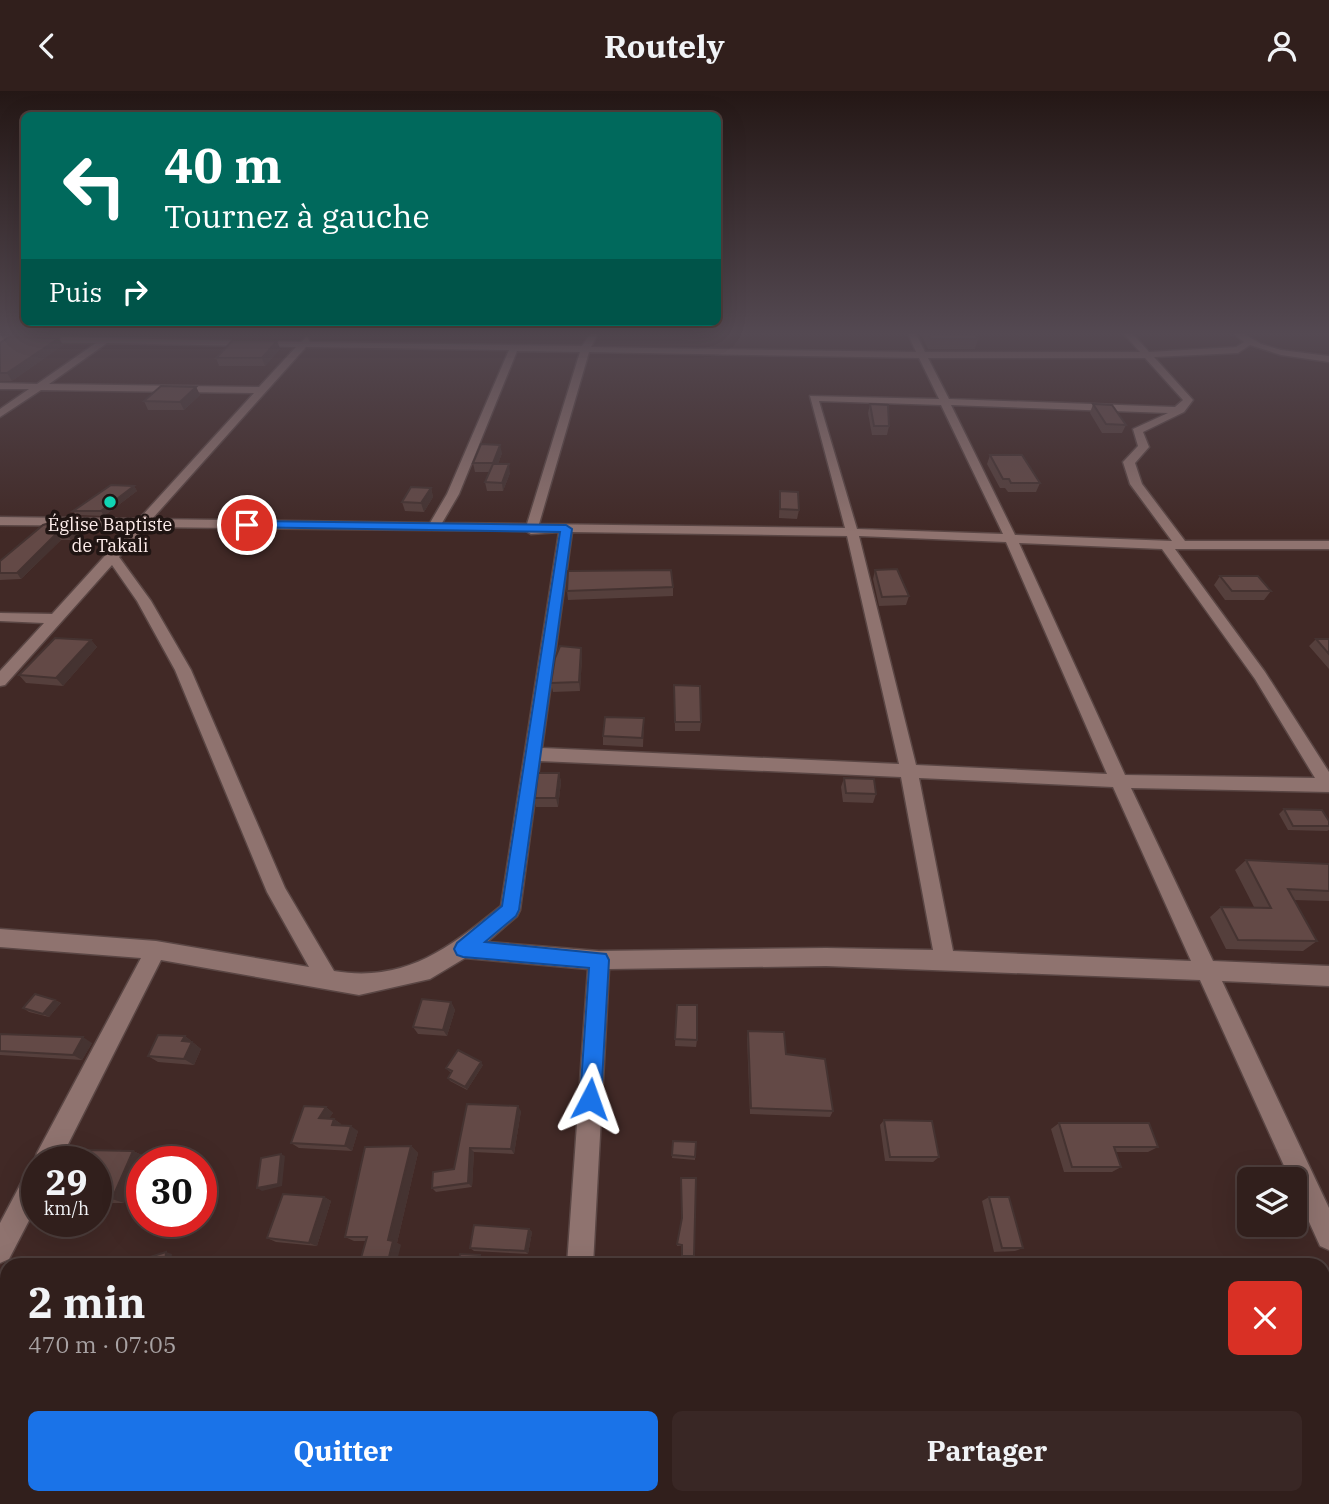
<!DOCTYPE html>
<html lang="fr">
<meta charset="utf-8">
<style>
:root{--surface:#311f1c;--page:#392725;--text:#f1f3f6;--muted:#a8a2a3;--line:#4c3d3b;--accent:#1a73e8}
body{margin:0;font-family:"IBM Plex Serif",serif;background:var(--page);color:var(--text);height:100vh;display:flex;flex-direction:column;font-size:26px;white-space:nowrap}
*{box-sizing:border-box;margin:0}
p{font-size:23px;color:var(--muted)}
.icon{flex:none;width:38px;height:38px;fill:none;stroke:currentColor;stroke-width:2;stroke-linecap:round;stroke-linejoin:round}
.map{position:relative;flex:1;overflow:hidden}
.panel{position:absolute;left:0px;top:1167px;width:1330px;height:247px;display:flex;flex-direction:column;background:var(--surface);border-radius:21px 21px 0 0;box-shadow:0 7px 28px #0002,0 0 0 2px var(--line)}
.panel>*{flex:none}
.top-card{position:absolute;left:21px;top:21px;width:700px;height:214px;border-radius:10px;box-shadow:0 7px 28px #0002,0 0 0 2px var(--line);background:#00695c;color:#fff;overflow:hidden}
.controls{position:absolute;left:1237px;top:1076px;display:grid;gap:14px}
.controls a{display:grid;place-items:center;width:70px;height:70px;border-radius:10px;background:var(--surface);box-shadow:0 7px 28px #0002,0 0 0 2px var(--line);font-size:35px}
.speed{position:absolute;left:21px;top:1055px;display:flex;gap:14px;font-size:35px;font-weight:700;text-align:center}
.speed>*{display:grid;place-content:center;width:91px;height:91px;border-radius:50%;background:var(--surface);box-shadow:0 7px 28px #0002,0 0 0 2px var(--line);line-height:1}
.speed small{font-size:18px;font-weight:400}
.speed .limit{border:10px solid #d22;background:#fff;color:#111}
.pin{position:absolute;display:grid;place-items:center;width:60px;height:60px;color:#fff;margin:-30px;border:4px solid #fff;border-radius:50%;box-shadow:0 2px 7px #0007}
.me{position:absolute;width:77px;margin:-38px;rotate:4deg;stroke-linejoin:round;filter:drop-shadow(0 0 5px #0008)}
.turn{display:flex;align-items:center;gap:24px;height:147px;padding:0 28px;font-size:32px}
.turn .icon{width:91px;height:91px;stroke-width:2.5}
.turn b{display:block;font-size:49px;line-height:60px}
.then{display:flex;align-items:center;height:66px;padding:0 28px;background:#0003;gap:14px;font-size:26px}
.round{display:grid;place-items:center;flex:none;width:74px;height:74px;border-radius:10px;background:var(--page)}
.summary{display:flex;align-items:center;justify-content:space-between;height:119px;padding:0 28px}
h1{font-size:42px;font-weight:800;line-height:52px}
.button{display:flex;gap:14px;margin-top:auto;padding:14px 28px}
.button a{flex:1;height:80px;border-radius:10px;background:var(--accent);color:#fff;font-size:28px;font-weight:800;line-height:80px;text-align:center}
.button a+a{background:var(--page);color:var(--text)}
header{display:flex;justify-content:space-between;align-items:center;height:91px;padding:0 28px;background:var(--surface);font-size:32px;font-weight:800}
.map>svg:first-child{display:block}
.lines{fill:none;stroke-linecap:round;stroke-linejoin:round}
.street-casing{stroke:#5a4644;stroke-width:3}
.street{fill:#8f736f;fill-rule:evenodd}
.wall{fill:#553f3c}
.shaded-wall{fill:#453331}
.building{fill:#634946;stroke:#453331;stroke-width:2}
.route{fill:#1a73e8;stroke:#114b97;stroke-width:2}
.poi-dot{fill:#10d5b4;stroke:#201513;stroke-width:2.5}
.labels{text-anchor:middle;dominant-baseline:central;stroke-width:7;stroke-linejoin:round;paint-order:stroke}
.far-poi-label{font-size:18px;fill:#fdecea;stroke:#201513}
</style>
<header><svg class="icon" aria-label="back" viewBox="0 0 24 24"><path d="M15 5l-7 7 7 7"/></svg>Routely<svg class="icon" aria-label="person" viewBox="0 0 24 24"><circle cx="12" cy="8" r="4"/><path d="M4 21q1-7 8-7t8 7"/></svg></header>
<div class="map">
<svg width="1329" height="1413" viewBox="0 0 1329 1413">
<rect width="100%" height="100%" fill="#412926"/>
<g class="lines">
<g class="street-casing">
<path id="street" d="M590,243H598L591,256L916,261L908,243H916L925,261H1140L1124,243H1133L1149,261L1236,256L1244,251L1234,243H1244L1261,253L1281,259L1329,265V271L1281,264L1250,254L1238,262L1154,266L1193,309L1184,321L1143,341L1149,356L1135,372L1142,393L1185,450H1329V458H1175L1265,581L1329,681V701L1131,697L1213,870L1329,875V895L1222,890L1329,1117V1159L1320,1155L1295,1100V1088H1290L1200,889L826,875L609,878L593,1174H567L588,878L465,867L430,888L359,904L161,869L59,1071H37V1114L9,1168L0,1172V1132L28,1079L36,1076L34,1071L37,1062L141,867L0,856V838L156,850L309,876L267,801L175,579L137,510L112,474L5,594L0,595V580L44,532L0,530V522L52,523L132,435L0,434V426L139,428L254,302L41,299L0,326V318L29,298H0V292L37,293L96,252L0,251V245L301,251L307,246L310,251L582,255ZM107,252L296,256L259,296L49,293ZM306,256L509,259L447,403L430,432L152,428ZM517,260L580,261L527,433L442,432L459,403ZM589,261L919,267L939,308L810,305L845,437L539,433ZM928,267H1145L1183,309L1175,316L949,308ZM819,310L941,314L1003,443L857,438ZM951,314L1168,322L1133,338L1138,355L1123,371L1130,393L1172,450L1015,444ZM146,436L526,440L531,443L559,441L501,815C449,857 405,892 334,880L285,797L191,579L151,510L119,466ZM572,441L847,445L899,673L542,657ZM859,445L1006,451L1107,683L916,674ZM1019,452L1162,458L1255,588L1315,687L1125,684ZM540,670L901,686L933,859L826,857L599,860L487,851L517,825L520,819ZM919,687L1113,696L1191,870L953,860Z
M1323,1207L1329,1208V1236L1323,1235Z
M536,1407H568L567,1413H535Z"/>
</g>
<use href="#street" class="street"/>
</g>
<path class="wall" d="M921,243H975L978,248L975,258H928Z
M277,250L280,258L265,275H219L216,267Z
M0,252L63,254L12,290H0Z
M196,296L200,304L184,319H148L144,310Z
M870,313L889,335L887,344H872L868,322Z
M1093,313L1126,334L1122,342H1102L1090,322Z
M502,362L498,373L510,382L503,400H487L485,391L489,381H475L473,372Z
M990,364L1040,392L1036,401H1008L1005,397H1000L987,373Z
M134,395L137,400L104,425L76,424L73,420Z
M431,397L433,406L424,421L405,420L402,411Z
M780,400L799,419L797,428L779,427Z
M83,431L87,437L71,449H61L21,488L0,489V470Z
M875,479L909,505L906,514L879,515L873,488Z
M1220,485L1271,500L1264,509H1225L1214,494Z
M673,496V505L568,509L567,500Z
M1316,548H1329V578L1309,555Z
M91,549L97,556L63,595L26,592L19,584Z
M581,557L582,566L580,600L553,601L551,592Z
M674,594L701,631L700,640H675Z
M644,627L643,656L603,654V645Z
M559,682L561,691L558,716H536L535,707Z
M844,687L876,703L873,712L843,711L841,696Z
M1284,718L1329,730V739L1327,740L1288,739L1279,723Z
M1246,769L1329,773V810L1294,809L1317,850L1303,860L1226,858L1210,826L1221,816H1254L1235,779Z
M55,909L61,912L49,926L29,921L23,917Z
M451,911L455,919L447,945L418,943L413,936Z
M677,914L697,949L696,956L675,955Z
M748,940L786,963L833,1020L830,1026L750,1023L747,947Z
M0,943L92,952L82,969L0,964Z
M185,945L201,958L194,974L158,971L148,965Z
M483,974L467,999L450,990L448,987L451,982L446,977Z
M467,1013L521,1020L514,1063L474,1061L472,1096L436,1101L432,1097L454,1078Z
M326,1016L333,1022L329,1027L334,1028L341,1033L340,1034L358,1040L352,1060L299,1057L291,1052Z
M884,1029L939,1066L933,1071L885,1070L880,1034Z
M1059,1032L1158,1056L1148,1061H1116L1121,1076L1112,1081H1064L1051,1038Z
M673,1050L696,1051L695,1069L672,1067Z
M411,1055L418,1062L397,1152L401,1154L366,1150H354L345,1146Z
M133,1060L144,1065L124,1112H96V1071Z
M324,1106L331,1110L317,1155L276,1151L267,1147Z
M989,1106L1023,1157L1015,1160L994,1161L982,1110Z
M682,1128L694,1165L693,1167L682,1166V1155H677Z
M529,1138L532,1141L528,1163L474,1160L470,1157Z"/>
<path class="shaded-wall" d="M59,247L63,254L12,290L7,282Z
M277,250L280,258L265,275L262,267Z
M196,296L200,304L184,319L180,311Z
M500,354L502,362L495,381L493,372Z
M509,373L510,382L503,400L502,392Z
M134,395L137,400L104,425L101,420Z
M431,397L433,406L424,421L421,412Z
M83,431L87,437L71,449L67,443Z
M56,443L61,449L21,488L17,482Z
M91,549L97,556L63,595L56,587Z
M581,557L582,566L580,600L579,591Z
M559,682L561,691L558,716L556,707Z
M55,909L61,912L49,926L43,923Z
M451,911L455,919L447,945L443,939Z
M185,945L201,958L194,974L184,968L182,950Z
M83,946L92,952L82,969L73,964Z
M481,971L483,974L467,999L465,996Z
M518,1015L521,1020L514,1063L511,1058Z
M326,1016L333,1022L326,1032L319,1027Z
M334,1028L341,1033L339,1039L332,1034Z
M351,1035L358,1040L352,1060L345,1055Z
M411,1055L418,1062L397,1152L401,1154L396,1174H387L388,1149Z
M470,1057L474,1061L472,1096L468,1092Z
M133,1060L144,1065L124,1112L112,1108Z
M281,1063L285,1065L282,1095L262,1100L257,1097Z
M324,1106L331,1110L317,1155L309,1152Z
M529,1138L532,1141L528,1163L525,1160Z
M166,1161L172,1163L171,1174H165Z
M480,1164L484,1167L483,1174H478Z"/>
<path class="building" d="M928,243H975L978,248H931Z
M9,246L59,247L7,282H0V252Z
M233,249L277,250L262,267H216Z
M161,295L196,296L180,311L144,310Z
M870,313L888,314L889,335H874Z
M1093,313L1112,314L1126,334L1106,333Z
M481,353L500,354L493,372H473Z
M990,364H1022L1040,392H1011L1009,388H1003Z
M493,373H509L502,392L485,391Z
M111,394L134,395L101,420H73Z
M411,396L431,397L421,412L402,411Z
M780,400L798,401L799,419L780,418Z
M53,431H83L67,443H56L17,482H0V470L43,434Z
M897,478L909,505L882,506L875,479Z
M671,479L673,496L567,500L568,480Z
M1220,485H1258L1271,500H1232Z
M55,547L91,549L56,587L19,584Z
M1316,548H1329V563Z
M560,555L581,557L579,591L551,592L555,567Z
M674,594L700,595L701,631H675Z
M605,626L644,627L642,647L603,645Z
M538,682H559L556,707H535Z
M844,687L874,688L876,703L846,702Z
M1284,718L1322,719L1329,730V735H1293Z
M1246,769L1329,773V800L1288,798L1317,850L1238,849L1221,816L1271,817Z
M35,903L55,909L43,923L23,917Z
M422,908L451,911L443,939L413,936Z
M677,914H697V949L675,948Z
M748,940L784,941L786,963L825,968L833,1020L751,1017Z
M0,943L83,946L73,964L0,960Z
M158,944L185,945L182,950L192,951L184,968L148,965Z
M458,959L481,971L465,996L448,987L452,980L446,977Z
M467,1013L518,1015L511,1058L470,1057L468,1092L432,1097L433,1081L454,1078Z
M304,1015L326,1016L319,1027L334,1028L332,1034L351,1035L345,1055L291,1052Z
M884,1029L932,1030L939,1066H890Z
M1059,1032H1149L1158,1056H1114L1121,1076H1072Z
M673,1050L696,1051L695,1066L672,1064Z
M411,1055L388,1149L393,1150L387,1174H359L367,1146H345L365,1056Z
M86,1059L133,1060L112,1108H96V1071H81Z
M281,1063L278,1093L257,1097L261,1067Z
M681,1087H696L694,1165H682V1154L677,1153L682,1127Z
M283,1103L324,1106L309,1152L267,1147Z
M989,1106H1009L1023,1157H1002Z
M474,1134L529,1138L525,1160L470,1157Z
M166,1161L165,1174H149L150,1166Z
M460,1163L480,1164L478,1174H458Z
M576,1407H646V1413H576Z"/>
<linearGradient id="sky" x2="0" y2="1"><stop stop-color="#241715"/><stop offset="0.55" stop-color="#544952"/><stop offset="1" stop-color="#544952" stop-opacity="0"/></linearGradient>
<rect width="1329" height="441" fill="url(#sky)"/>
<path class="route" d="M247,430L566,434L572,438L519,819L516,825L485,851L606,863L609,869L601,1008L598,1015L590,1018L583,1015L580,1008L589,877L463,866L457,864L454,858L457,852L502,815L560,441L243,436V431Z"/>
<circle class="poi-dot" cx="110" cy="411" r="7"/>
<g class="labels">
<g class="far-poi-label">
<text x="110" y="433">Église Baptiste<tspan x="110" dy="21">de Takali</tspan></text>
</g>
</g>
</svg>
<div class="controls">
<a><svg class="icon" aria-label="layers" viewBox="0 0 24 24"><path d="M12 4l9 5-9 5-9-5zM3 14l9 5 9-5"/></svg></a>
</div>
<div class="speed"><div>29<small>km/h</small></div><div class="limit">30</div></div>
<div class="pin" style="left:247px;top:434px;background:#d93025"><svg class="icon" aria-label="arrive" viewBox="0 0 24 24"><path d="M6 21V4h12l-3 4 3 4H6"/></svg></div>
<svg class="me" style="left:590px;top:1008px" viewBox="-20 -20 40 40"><path d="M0-17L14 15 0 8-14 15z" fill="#1a73e8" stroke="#fff" stroke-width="4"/></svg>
<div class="top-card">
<div class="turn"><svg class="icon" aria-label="left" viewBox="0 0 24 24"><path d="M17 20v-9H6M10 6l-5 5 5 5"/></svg><div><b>40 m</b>Tournez à gauche</div></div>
<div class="then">Puis<svg class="icon" aria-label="right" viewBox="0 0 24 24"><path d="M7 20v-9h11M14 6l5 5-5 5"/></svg></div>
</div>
<section class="panel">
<div class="summary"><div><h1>2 min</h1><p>470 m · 07:05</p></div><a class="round" style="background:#d93025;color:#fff"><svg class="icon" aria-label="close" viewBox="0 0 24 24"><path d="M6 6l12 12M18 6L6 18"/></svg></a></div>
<div class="button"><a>Quitter</a><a>Partager</a></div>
</section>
</div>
